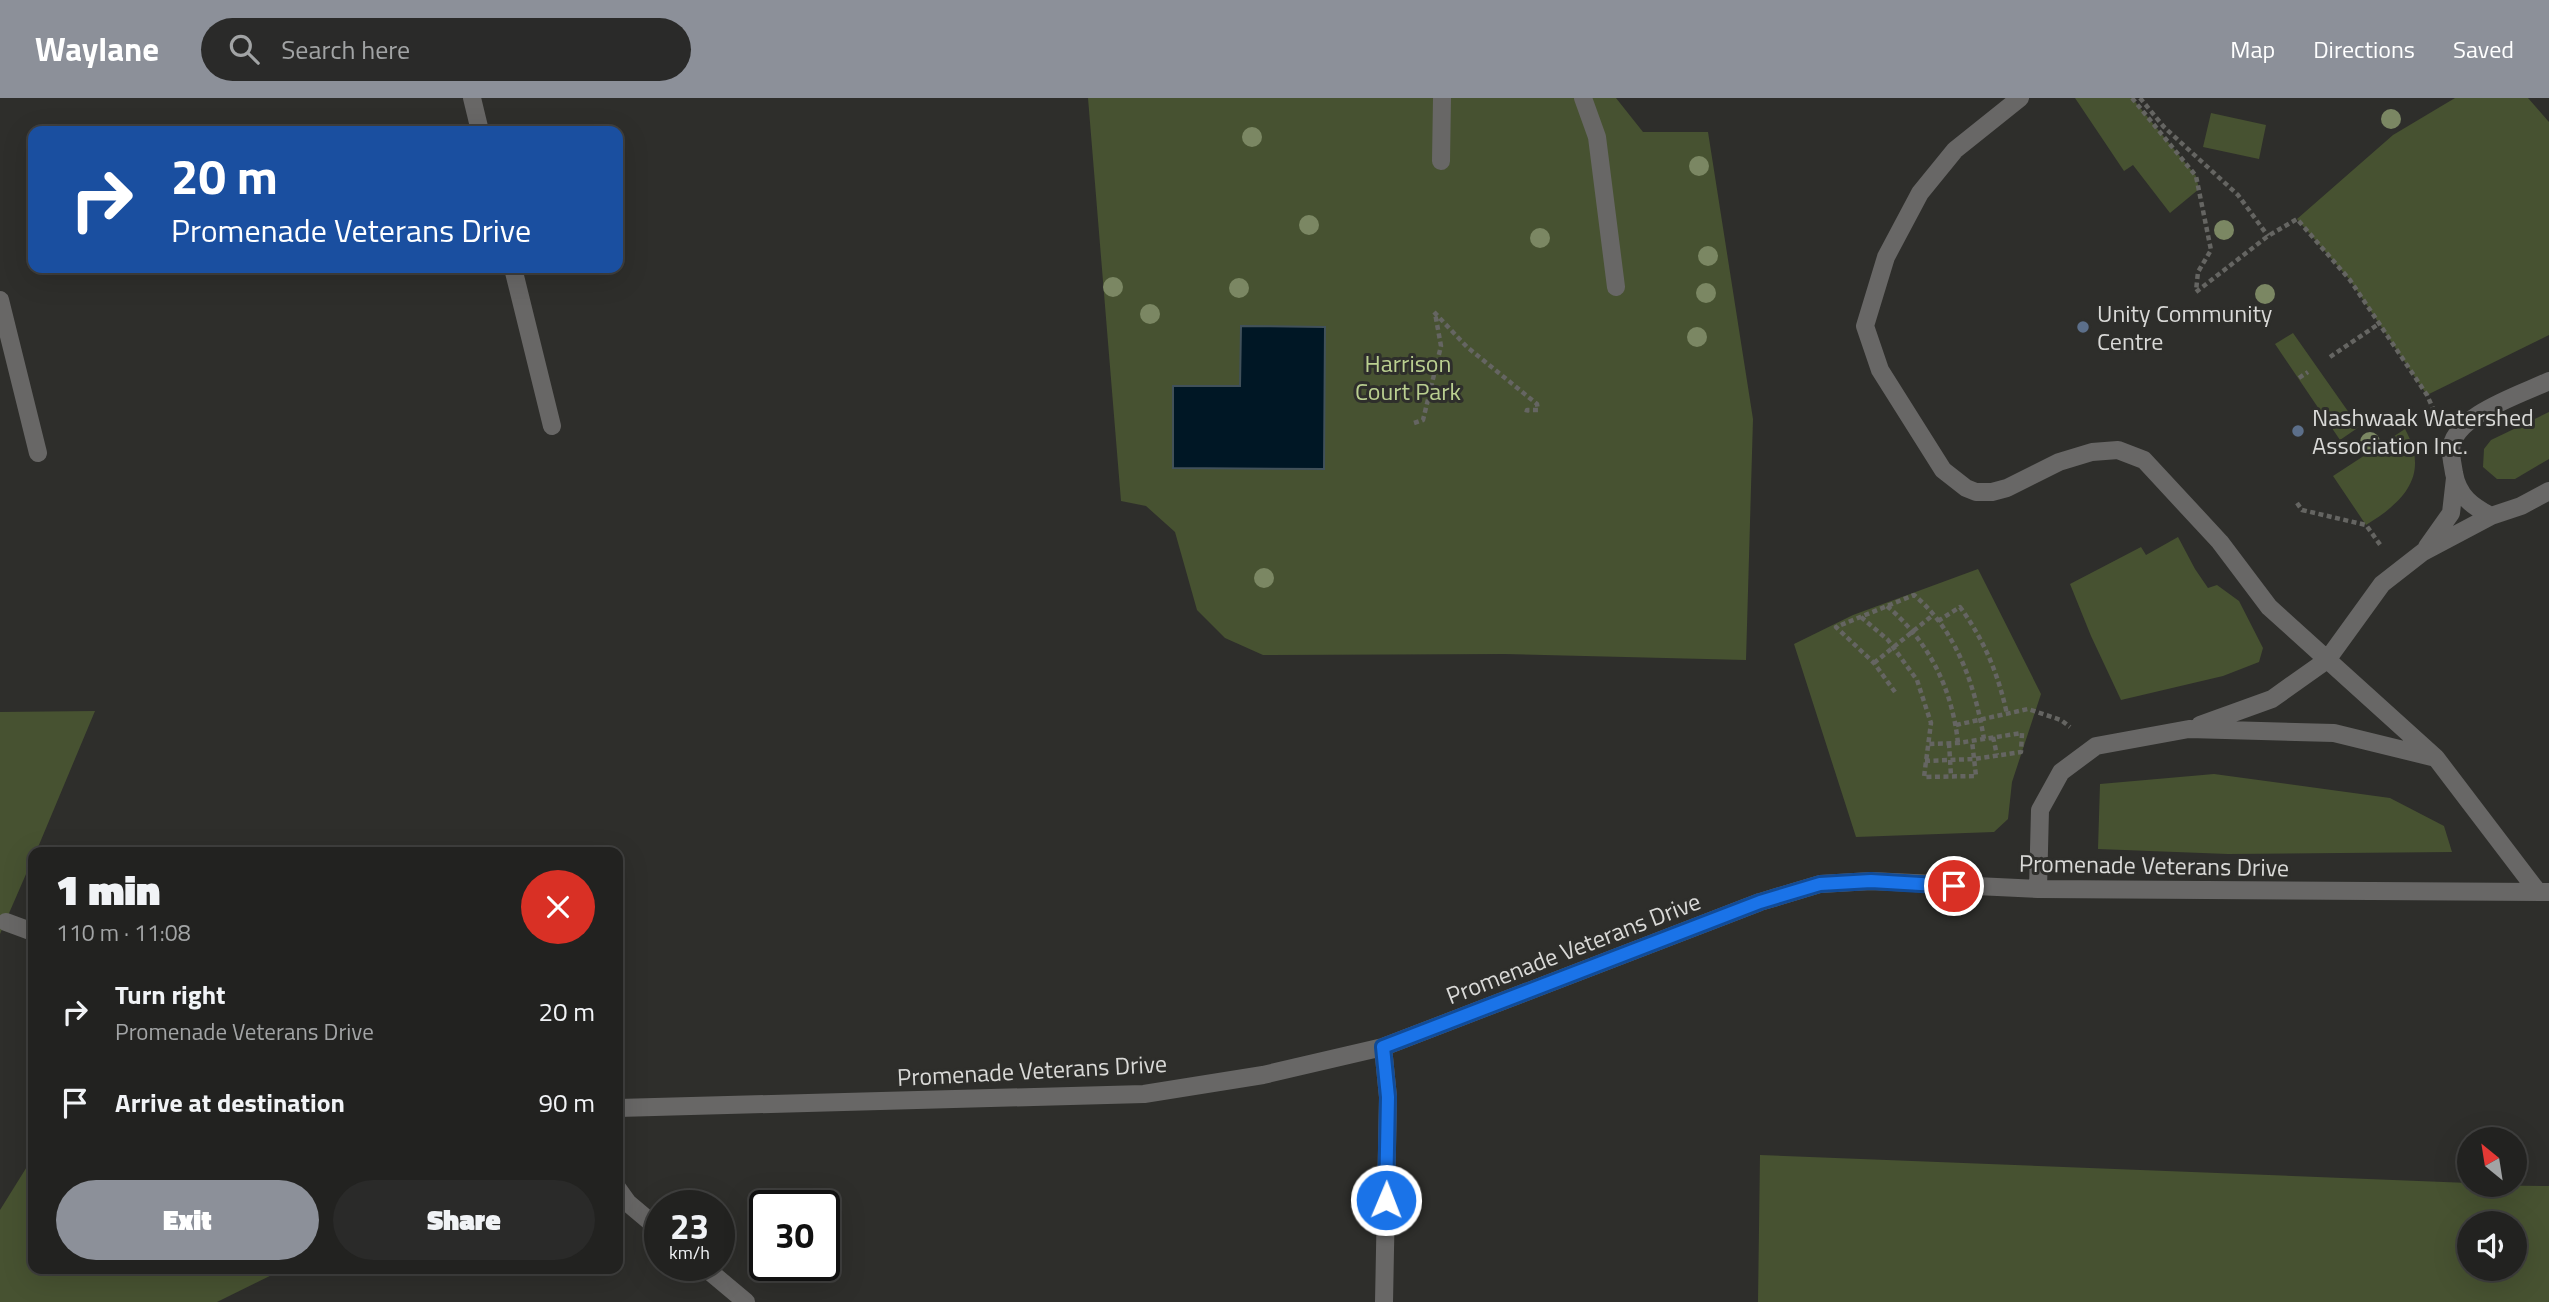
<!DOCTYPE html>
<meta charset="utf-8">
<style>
:root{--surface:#222220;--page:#2a2a29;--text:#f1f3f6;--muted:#a2a4a5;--line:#3f3f3e;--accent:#8c9099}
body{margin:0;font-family:"Titillium Web",sans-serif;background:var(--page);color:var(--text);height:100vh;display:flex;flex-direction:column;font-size:26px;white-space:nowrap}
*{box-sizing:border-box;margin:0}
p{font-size:23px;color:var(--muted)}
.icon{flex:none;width:38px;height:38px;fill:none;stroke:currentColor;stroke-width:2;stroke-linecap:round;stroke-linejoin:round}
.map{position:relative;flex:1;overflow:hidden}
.sheet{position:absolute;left:28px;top:749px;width:595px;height:427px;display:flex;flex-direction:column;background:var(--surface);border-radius:14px;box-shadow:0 7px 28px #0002,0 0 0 2px var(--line)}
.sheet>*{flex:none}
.top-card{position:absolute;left:28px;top:28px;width:595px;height:147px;border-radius:14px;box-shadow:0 7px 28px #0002,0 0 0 2px var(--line);background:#1a4fa0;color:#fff;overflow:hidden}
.needle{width:46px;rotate:330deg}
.controls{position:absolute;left:2457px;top:1029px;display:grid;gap:14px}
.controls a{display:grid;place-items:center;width:70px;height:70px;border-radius:50%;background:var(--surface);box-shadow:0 7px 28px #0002,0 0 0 2px var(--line);font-size:35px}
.speed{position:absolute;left:644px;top:1092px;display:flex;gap:14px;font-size:35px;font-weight:700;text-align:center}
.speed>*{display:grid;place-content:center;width:91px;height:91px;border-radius:50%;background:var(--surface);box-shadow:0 7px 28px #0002,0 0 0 2px var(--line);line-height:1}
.speed small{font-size:18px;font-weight:400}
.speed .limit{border:4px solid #111;border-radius:10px;background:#fff;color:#111}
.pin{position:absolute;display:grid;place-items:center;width:60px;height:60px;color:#fff;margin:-30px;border:4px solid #fff;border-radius:50%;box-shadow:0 2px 7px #0007}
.me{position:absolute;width:77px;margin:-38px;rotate:1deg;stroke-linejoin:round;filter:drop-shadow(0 0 5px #0008)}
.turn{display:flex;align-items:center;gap:24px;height:147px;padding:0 28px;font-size:32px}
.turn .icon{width:91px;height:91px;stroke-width:2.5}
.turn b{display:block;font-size:49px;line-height:60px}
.round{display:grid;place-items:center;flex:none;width:74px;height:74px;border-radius:37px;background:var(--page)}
.overview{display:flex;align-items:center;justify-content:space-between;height:119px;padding:0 28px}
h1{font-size:42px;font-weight:800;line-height:52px}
.action{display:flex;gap:14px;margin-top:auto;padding:14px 28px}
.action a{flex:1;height:80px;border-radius:42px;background:var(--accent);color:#fff;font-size:28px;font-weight:800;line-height:80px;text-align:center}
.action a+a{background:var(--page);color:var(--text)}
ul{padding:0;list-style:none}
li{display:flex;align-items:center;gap:21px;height:91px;padding:0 28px}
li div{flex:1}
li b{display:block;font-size:26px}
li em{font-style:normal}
header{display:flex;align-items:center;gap:42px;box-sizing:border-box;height:98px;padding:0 35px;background:var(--accent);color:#fff}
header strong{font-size:33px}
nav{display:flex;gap:38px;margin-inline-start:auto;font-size:24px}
.search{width:490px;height:63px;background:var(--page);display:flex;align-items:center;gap:18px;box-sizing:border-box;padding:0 24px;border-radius:38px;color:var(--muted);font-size:26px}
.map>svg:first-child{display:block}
.green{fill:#475231;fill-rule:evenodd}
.water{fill:#001725;stroke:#41515a;stroke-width:2}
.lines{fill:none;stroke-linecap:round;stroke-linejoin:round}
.path{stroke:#656562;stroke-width:4.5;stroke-dasharray:5 3.5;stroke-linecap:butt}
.minor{stroke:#686766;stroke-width:18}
.tree{fill:#7b8763}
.route-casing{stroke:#114b97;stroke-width:18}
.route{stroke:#1a73e8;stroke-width:12}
.service-dot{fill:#5c6f8a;stroke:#2e2e2b;stroke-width:2.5}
.labels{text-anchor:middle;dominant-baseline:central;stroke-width:6;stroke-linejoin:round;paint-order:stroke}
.poi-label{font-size:24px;fill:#d9d9d7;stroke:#2e2e2b;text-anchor:start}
.park-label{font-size:24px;fill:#bacf90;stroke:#2e2e2b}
.street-label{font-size:24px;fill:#d9d9d7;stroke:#2e2e2b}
</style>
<header>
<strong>Waylane</strong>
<div class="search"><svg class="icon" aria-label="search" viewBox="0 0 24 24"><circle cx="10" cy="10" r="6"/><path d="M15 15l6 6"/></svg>Search here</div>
<nav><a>Map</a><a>Directions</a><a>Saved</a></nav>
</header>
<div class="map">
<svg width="2549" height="1204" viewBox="0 0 2549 1204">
<rect width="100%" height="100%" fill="#2e2e2b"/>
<path class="green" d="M1088,0H1616L1643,34H1708L1753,321L1746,562L1505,556L1263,557L1225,540L1197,512L1175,434L1146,408L1121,403Z
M2075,0H2132L2196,78L2199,91L2170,115L2133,67L2124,73Z
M2455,0H2528L2549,24V237L2427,297L2350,182L2297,121L2393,37Z
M2211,15L2266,27L2259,61L2203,49Z
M2293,235L2359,329L2340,342L2275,246Z
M2549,314V361L2515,381H2497L2483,369L2484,351L2491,342Z
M2405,331C2430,377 2405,403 2366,427L2333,378Z
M2178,439L2195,471L2208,490L2217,487L2239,503L2263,550L2259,564L2223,578L2121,602L2091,538L2070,486L2141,449L2146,457Z
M1978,471L2041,596L2012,684L2008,721L1994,734L1856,739L1794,546L1853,517Z
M95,613L36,754H33V760L0,836V614Z
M2214,676L2390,700L2444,728L2452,754L2228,756L2098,751L2100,686Z
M1760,1057L2469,1085V1087L2549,1088V1204H1758ZM2469,1125H2515V1171H2469Z
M33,1059V1171H284L217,1204H0V1112Z"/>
<path class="water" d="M1241,228L1325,229L1324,371L1173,370V288H1240Z"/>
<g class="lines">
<path class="path" d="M2132,0L2196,78L2211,152L2198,174L2196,193
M2140,0L2164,29L2238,97L2268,138
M2196,194L2268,138L2297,121L2350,182L2427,297L2435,315
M1434,214L1467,249L1537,306L1538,312H1527L1526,316
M2330,259L2380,225
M2299,280L2308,274
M1414,325L1423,322L1441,248L1435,215
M2297,405L2302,412L2366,427L2381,448
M1887,508C1929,544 1952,590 1958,645
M1861,519L1888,542L1917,582L1931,625L1924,679L1976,678L1972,643
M1938,523L1960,509C1984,542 1998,575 2007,616
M1874,565L1933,517
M1895,594L1874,565L1836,529L1914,497C1957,533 1975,588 1984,641
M1956,627L2028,611L2061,622L2070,629
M1993,639L1997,657
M1949,645L1951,678
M1925,663L1974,661L2021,654L2022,635L1958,645L1927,646"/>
<path class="minor" d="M472,0L480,33
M1583,0L1597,39L1616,189
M2020,0L1955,52L1920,95L1886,159L1865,228L1880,272L1943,372L1966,390L1976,394H1992L2007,390L2059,364L2092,354L2118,352L2144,362L2220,444L2269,509L2436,660
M1441,63L1442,0
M513,170L552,328
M0,202L38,355
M2549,283C2522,296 2451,318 2451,353C2451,360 2453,368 2454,375C2458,398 2472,408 2491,418L2521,408L2549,393
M2427,449L2451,415L2455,380
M2200,627L2272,601L2327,562L2382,486L2423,454L2491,418
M2038,791L2040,712L2061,674L2096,648L2189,631L2334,635L2436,660L2538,794
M6,824L33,834
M1383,949L1388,999L1384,1204
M618,1010L1144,996L1263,977L1383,949L1760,804L1820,786L1871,783L2038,791L2549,794
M618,1091L628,1105L660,1132
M702,1167L746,1204"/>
</g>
<g class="tree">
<circle cx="2391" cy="21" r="10"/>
<circle cx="1252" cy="39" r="10"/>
<circle cx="1699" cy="68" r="10"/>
<circle cx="1309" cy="127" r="10"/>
<circle cx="2224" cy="132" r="10"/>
<circle cx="1540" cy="140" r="10"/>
<circle cx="1708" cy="158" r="10"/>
<circle cx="1113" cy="189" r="10"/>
<circle cx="1239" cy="190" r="10"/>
<circle cx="1706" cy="195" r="10"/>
<circle cx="2265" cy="196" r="10"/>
<circle cx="1150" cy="216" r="10"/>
<circle cx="1697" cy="239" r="10"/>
<circle cx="2370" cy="344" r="10"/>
<circle cx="1264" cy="480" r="10"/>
</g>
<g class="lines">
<g class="route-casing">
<path id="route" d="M1386,1102L1388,999L1383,949L1760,804L1820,786L1871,783L1954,788"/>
</g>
<use href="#route" class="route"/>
</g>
<g class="service-dot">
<circle cx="2083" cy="229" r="7"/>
<circle cx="2298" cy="333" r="7"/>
</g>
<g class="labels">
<g class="poi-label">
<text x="2097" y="215">Unity Community<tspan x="2097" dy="28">Centre</tspan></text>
<text x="2312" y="319">Nashwaak Watershed<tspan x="2312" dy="28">Association Inc.</tspan></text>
</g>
<g class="park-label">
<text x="1408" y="265">Harrison<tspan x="1408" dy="28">Court Park</tspan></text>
</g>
<g class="street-label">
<text transform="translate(2154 767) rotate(1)">Promenade Veterans Drive</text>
<text transform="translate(1573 850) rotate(-21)">Promenade Veterans Drive</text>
<text transform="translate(1032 972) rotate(-3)">Promenade Veterans Drive</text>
</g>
</g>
</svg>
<div class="controls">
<a><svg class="needle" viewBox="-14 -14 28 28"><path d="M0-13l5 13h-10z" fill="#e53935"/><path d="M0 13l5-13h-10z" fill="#a2a4a5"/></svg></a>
<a><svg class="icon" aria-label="sound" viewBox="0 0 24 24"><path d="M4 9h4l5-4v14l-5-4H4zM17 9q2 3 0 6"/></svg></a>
</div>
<div class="speed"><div>23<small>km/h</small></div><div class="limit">30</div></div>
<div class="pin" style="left:1954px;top:788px;background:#d93025"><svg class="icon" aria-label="arrive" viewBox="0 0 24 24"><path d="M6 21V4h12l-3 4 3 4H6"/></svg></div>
<svg class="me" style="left:1386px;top:1102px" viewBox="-20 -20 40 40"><circle r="17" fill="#1a73e8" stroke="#fff" stroke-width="3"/><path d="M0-11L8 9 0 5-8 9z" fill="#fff"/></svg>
<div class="top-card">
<div class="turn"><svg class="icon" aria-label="right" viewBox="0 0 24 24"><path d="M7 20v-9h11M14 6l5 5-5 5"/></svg><div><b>20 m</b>Promenade Veterans Drive</div></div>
</div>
<section class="sheet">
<div class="overview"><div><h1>1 min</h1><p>110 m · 11:08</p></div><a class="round" style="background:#d93025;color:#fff"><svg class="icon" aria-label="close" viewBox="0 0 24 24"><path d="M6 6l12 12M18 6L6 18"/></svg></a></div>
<ul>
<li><svg class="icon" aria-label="right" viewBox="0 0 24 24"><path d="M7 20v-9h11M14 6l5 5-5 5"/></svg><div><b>Turn right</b><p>Promenade Veterans Drive</p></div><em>20 m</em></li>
<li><svg class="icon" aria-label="arrive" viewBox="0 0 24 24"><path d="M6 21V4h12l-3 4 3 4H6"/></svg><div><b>Arrive at destination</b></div><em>90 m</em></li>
</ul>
<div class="action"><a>Exit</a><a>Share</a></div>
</section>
</div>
